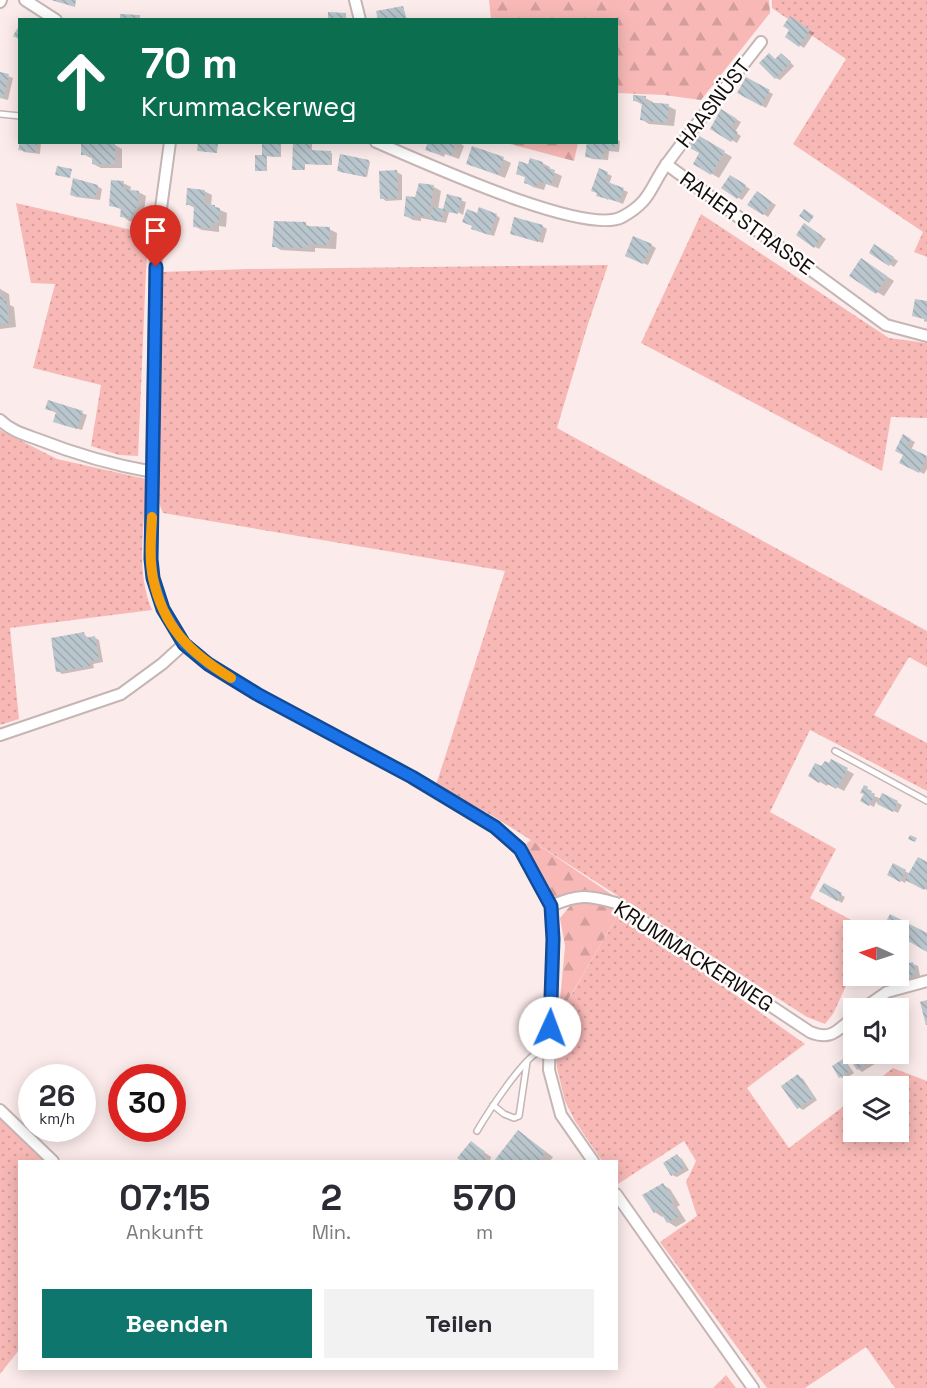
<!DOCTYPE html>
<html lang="de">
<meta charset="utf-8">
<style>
:root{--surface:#fff;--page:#f2f2f3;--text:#2b2b33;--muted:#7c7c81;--accent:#0f766e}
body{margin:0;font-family:"Space Grotesk",sans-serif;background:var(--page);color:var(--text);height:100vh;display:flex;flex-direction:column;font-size:22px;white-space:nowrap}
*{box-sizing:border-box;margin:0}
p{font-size:20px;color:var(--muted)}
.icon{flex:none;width:33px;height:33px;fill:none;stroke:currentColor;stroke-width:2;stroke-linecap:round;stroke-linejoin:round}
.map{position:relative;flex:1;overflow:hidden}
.details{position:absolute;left:18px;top:1160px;width:600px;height:210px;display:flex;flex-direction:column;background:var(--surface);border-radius:0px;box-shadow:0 3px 15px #0003}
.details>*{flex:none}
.top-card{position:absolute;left:18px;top:18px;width:600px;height:126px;border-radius:0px;box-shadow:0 3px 15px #0003;background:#0b6e4f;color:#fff;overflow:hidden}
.needle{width:39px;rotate:273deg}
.fabs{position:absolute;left:843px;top:920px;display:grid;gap:12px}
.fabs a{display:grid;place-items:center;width:66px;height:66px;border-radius:0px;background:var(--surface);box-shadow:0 3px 15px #0003;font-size:30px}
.speed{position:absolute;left:18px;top:1064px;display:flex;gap:12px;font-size:30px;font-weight:700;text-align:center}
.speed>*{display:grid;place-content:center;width:78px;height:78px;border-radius:50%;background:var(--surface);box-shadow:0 3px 15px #0003;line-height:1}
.speed small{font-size:15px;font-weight:400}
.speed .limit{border:9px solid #d22;background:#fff;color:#111}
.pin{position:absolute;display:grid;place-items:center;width:51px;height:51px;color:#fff;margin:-62px -26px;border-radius:50% 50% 50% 0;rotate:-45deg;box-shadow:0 0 6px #0007}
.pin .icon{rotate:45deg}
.me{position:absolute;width:66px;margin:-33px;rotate:2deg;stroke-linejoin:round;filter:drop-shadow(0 0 4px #0008)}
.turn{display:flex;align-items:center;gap:21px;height:126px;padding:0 24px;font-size:27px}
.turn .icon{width:78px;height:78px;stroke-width:2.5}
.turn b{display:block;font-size:42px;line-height:51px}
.eta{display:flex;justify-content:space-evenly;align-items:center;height:102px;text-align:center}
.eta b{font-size:36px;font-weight:600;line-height:42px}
.primary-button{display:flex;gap:12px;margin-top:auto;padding:12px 24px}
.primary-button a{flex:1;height:69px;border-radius:0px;background:var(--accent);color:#fff;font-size:24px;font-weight:600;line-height:69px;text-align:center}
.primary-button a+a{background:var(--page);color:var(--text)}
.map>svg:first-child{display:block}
.grass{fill:url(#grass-dots)}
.forest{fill:url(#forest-firs)}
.shadow{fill:#0003}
.building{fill:url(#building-back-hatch)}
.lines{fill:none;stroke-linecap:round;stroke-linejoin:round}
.lane-casing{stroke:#c5b6b5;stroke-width:8}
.street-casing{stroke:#c5b6b5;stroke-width:14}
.lane{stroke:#fff;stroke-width:5}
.street{stroke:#fff;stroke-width:10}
.route-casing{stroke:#114b97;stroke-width:15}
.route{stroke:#1a73e8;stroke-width:10}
.slow{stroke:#f59e0b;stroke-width:10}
.labels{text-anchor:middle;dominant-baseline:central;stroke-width:5;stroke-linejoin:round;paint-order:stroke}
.street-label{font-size:21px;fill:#120d0d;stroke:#fffcfc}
</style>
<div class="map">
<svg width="927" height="1388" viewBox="0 0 927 1388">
<defs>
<pattern id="grass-dots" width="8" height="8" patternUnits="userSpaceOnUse" patternTransform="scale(1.5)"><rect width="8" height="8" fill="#f8b9b6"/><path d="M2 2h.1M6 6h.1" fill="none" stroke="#d49e9b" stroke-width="1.8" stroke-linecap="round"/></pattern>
<pattern id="forest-firs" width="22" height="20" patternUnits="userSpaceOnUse" patternTransform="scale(1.5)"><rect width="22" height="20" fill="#f8b9b6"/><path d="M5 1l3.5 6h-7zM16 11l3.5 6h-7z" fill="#d49e9b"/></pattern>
<pattern id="building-back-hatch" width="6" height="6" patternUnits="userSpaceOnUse" patternTransform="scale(1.5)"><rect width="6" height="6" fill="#b9c6cd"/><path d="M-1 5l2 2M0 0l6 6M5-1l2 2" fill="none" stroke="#9ea9af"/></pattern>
</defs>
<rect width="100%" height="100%" fill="#fbebea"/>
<path class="grass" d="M772,0H927V257L914,252L923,232L793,144L846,59L772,8Z
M16,203L149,234L146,270L138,456L119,455L91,446L101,385L33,368L55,284L31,283Z
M701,214L889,338L927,343V418L891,417L882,471L641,343Z
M608,265L588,324L557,428L927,631V667L909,657L874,715L927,743V791L810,730L770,812L836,849L810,898L870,930H854L853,971L833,1014L825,1024L807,1017L493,816L436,785L505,571L163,513L159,503L161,272L248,269Z
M0,430L57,459L146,479C146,523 134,567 152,610L10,628L19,719L0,725Z
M619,913L805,1044L747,1088L789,1148L853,1099L854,1131H898V1086H870L893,1068L927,1081V1388H895L866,1347L805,1388H767L660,1242L697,1216L686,1182L696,1161L684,1141L618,1184L616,1161H602L575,1121L565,1101L557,1068L556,1049L560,1012L570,997Z
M0,1119L46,1161H20L19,1350L0,1374Z
M726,1375L736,1388H713Z"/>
<path class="forest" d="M489,0H769L770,13L701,100L664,95L617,93L616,20L491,19Z
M506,143H578L574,161Z
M531,840L614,896L588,891L555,898C548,885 526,854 527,843Z
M588,901L606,905L619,913L562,1010L560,1001L565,946L560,918L571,905Z"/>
<path class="shadow" d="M791,18L814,33L804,48L787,37L791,30Z
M769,55L776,60L786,58L794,66L780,80L776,78Z
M0,73L13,78L8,100L0,98Z
M746,79L773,94L766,108L739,93Z
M645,98L653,102L652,104L668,106L676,110L674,126L649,124L641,119L643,105L634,100Z
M722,111L741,122L735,132L741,136L737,143L712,129Z
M697,136L732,157L719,178L695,164L701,153Z
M616,139L620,141L619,152L609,151L608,160L592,159L587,156L588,142H616Z
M21,142H41L40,154L24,152L20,149Z
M264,142H281V157L267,156V171H259L263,157Z
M295,142H312V152L332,153V165L305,164V170L293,169Z
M430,142H458L464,146L459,159L445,154L444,157L435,153Z
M115,145L122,149V168H101L93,164V159L83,154Z
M503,159L511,163L505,178L468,163Z
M368,161L370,162L367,177L340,172Z
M542,163L550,167L549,170L562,176L558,188L546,184L544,190L533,187L525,182L527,178L517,173L529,166Z
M600,170L612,176L609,184L628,192L623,204L608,198V200L592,190Z
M397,172L402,175V200L386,201L382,198Z
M731,177L750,189L742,200L723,188Z
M123,183L131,187L130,191L138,192L146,196L144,211H141L140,222L129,221L122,216L123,210L110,205Z
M420,184L434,187L441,191L438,209L444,210L448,196L466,202L463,215L453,209L451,212L454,213L449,212L446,223L421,218V221L413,220L406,216L416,199Z
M97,186L102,189L100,200L76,197L71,195Z
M204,191L212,195L211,206L227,213L226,227L219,226V232L202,230L194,226L195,208L187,204Z
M757,193L776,205L768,217L749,204Z
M478,214L496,215L500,218L494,236L478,231L474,226Z
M305,224L313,228L329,229L337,233L336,249L315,248V252L281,250L274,246Z
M542,226L547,229L543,243L511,233Z
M809,228L826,239L819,249L814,246Z
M651,245L656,248L648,265L631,258Z
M875,246L898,261L894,267L871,252Z
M868,264L894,281L884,296L877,292Z
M0,289L9,294L10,305L14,307L16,327L0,329Z
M47,409L82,413L87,415L82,430L60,424L57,413Z
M903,436L915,442L911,450L927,458V469L924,474L901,462L905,455Z
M84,634L89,639L95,638L99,640L103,662L93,664L94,668L62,674L58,671Z
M831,761L854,774L844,791L829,783L827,786L810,776L829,765Z
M864,787L872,791L870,794L881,799L883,795L902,805L898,813L876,802L874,807L862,801L865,794Z
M927,864V890L907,879L905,883L889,874L894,865L910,874Z
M824,885L845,897L842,903L821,891Z
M901,960L906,964H913L918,966L920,976L898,982L889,977V975H898Z
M854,1053H877L881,1060L862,1072L858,1069Z
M843,1060L847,1063L854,1073L845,1079L840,1077Z
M798,1076L803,1079L817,1100L803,1110L798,1107Z
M519,1132L553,1157L550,1161H496Z
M471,1143L491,1157L490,1161H461Z
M678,1156L682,1159L689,1170L677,1177L672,1175Z
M663,1185L670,1189L680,1205L677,1207L686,1221L676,1227L668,1222L664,1215L662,1217L655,1212Z"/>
<path class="building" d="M51,0H76L75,7Z
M403,6L407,20H378L376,11Z
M328,12L346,13V20H328Z
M120,14L140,15V20H120Z
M790,16L810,30L799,47L785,37L789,30L783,26Z
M20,24V40L13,36Z
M769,53L775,59L781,53L791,62L775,79L759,63Z
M0,72L9,74L3,98H0Z
M746,77L770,90L761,106L737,93Z
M633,95L646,96L645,102L669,104L667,123L640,120L642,102L633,101Z
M721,109L737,119L731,128L738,132L731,142L710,129Z
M696,134L725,151L711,175L693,164L699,153L688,147Z
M20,142H37L35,152L18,150Z
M198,142H218L217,153L197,151Z
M262,142H280L279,157L266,156L265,171H255V155H262Z
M293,142H310V150L331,151L330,165L304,164V170H292Z
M428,142H456L451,156L438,151L437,154L425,150Z
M587,142H615L614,150L604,149L603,159L585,157Z
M81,144H115V164H92V155H81Z
M472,146L504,157L498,175L466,164Z
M340,154L369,160L365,177L337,171Z
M530,158L543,162L542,166L555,170L551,185L538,181L536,187L524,183L525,177L516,174L519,161L528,164Z
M57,166L72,169L70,178L55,175Z
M599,168L608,172L605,181L624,188L619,202L596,196L597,193L591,191Z
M397,170L398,198L380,199L379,171Z
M730,175L746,185L737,199L721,188Z
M73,178L98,185L95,198L70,195Z
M111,180L124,181L123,189L139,191L137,208H134L133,218L120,217L121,208L109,206Z
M419,183L434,185L429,217L414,215L413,218L404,216L406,196L415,197Z
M187,188L205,190L204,204L215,205V207L220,208L219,223H212V228L193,227L194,205H186Z
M757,191L772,202L763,215L747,205Z
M447,194L462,198L458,214L444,211L441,222L430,219L433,206L443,209Z
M479,207L497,214L489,235L471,229L472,226L462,222L467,209L477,213Z
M804,209L814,216L809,223L799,216Z
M514,217L543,225L538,242L510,234Z
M274,221L306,222V226L330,227L329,245L308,244V248L272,247Z
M804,223L822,236L814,248L796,235Z
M633,236L652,244L643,264L625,256Z
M874,244L894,257L889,266L869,253Z
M861,258L887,276L876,294L849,276Z
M0,288L3,301H6L9,323L0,324Z
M915,299L927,301V322L924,321V319L912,316Z
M48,400L83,411L77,429L53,422L56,412L45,409Z
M903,434L911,439L907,446L927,456L919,473L899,463L903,455L895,451Z
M84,632L85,638L95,636L99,660L89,661L90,666L56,672L51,638Z
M831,759L848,768L836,789L821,780L819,783L808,776L815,763L821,766L825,761L829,763Z
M864,785L868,787L866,790L875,794L869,806L860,801L864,794L860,793Z
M882,793L898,801L893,812L877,804Z
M910,835L917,838L915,842L908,839Z
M918,857L927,862V885L924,890L905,880Z
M893,863L906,870L900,882L887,875Z
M824,883L842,893L837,901L819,891Z
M890,914L927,933V952L898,935V930H889L883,927Z
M901,958L902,963L904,964L913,962L916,974L893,981L892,977L888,978L887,975H898V959Z
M927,1000V1025H926L920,1002Z
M854,1044V1053H875L877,1057L857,1070L844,1050Z
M843,1059L850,1071L839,1078L832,1066Z
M798,1074L814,1097L797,1109L781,1086Z
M518,1130L546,1152L540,1159L543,1161H494Z
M471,1141L485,1152L482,1155L490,1161H461L457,1158Z
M677,1154L685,1167L671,1176L663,1163Z
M663,1183L674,1201L671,1203L679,1216L667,1223L659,1210L654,1213L642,1195Z"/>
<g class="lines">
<g class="lane-casing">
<path id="lane" d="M0,114L20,116
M835,751L927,801
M493,1105L504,1114L514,1118L519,1116L527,1062
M477,1131C487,1114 523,1058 540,1051C543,1050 546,1050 550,1050"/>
</g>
<g class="street-casing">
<path id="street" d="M25,0L56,20
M355,0L360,20
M0,2L1,0
M170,142L156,245L151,559L153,578L163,609L184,644L208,664L257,694L412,777L495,827L520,849L551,906L553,939L549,1070L561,1115L593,1161
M376,142C419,160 585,237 622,217C652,201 650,186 668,162C698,121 730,82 761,42
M666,164L886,325L927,336
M0,420C10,430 23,434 37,439C75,454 113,465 153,472
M0,735L121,694L162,664L184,644
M551,906C578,894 588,895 616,903L810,1032C832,1041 837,1030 854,1017
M864,1008L887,992L927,981
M0,1110L53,1161
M616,1194L753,1388"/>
</g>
<use href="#lane" class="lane"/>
<use href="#street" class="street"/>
</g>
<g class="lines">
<g class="route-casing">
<path id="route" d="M156,267L151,559L153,578L163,609L184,644L208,664L257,694L412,777L495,827L520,849L551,906L553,939L550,1028"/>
</g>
<use href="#route" class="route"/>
<path class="slow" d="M152,517C151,537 149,558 153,578C163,627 190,653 231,678"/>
</g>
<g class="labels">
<g class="street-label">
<text transform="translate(713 103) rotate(-52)">HAASNÜST</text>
<text transform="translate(747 223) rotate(36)">RAHER STRASSE</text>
<text transform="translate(694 956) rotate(33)">KRUMMACKERWEG</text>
</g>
</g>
</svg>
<div class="fabs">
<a><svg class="needle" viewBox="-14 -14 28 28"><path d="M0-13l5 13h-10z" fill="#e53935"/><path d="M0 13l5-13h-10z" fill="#7c7c81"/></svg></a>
<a><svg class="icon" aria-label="sound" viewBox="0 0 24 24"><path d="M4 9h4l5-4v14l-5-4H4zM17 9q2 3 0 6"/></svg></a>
<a><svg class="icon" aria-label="layers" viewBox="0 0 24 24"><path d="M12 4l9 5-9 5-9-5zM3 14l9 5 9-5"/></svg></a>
</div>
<div class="speed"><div>26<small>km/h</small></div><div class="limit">30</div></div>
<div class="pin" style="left:156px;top:267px;background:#d93025"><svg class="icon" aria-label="arrive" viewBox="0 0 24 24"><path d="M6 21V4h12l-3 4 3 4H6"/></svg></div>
<svg class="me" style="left:550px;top:1028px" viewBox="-20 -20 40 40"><circle r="19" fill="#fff"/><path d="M0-13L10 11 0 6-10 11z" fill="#1a73e8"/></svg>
<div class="top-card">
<div class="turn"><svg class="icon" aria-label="ahead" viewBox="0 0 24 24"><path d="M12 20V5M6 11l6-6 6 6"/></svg><div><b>70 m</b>Krummackerweg</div></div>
</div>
<section class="details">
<div class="eta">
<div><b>07:15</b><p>Ankunft</p></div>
<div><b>2</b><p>Min.</p></div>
<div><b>570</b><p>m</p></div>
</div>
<div class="primary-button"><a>Beenden</a><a>Teilen</a></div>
</section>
</div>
